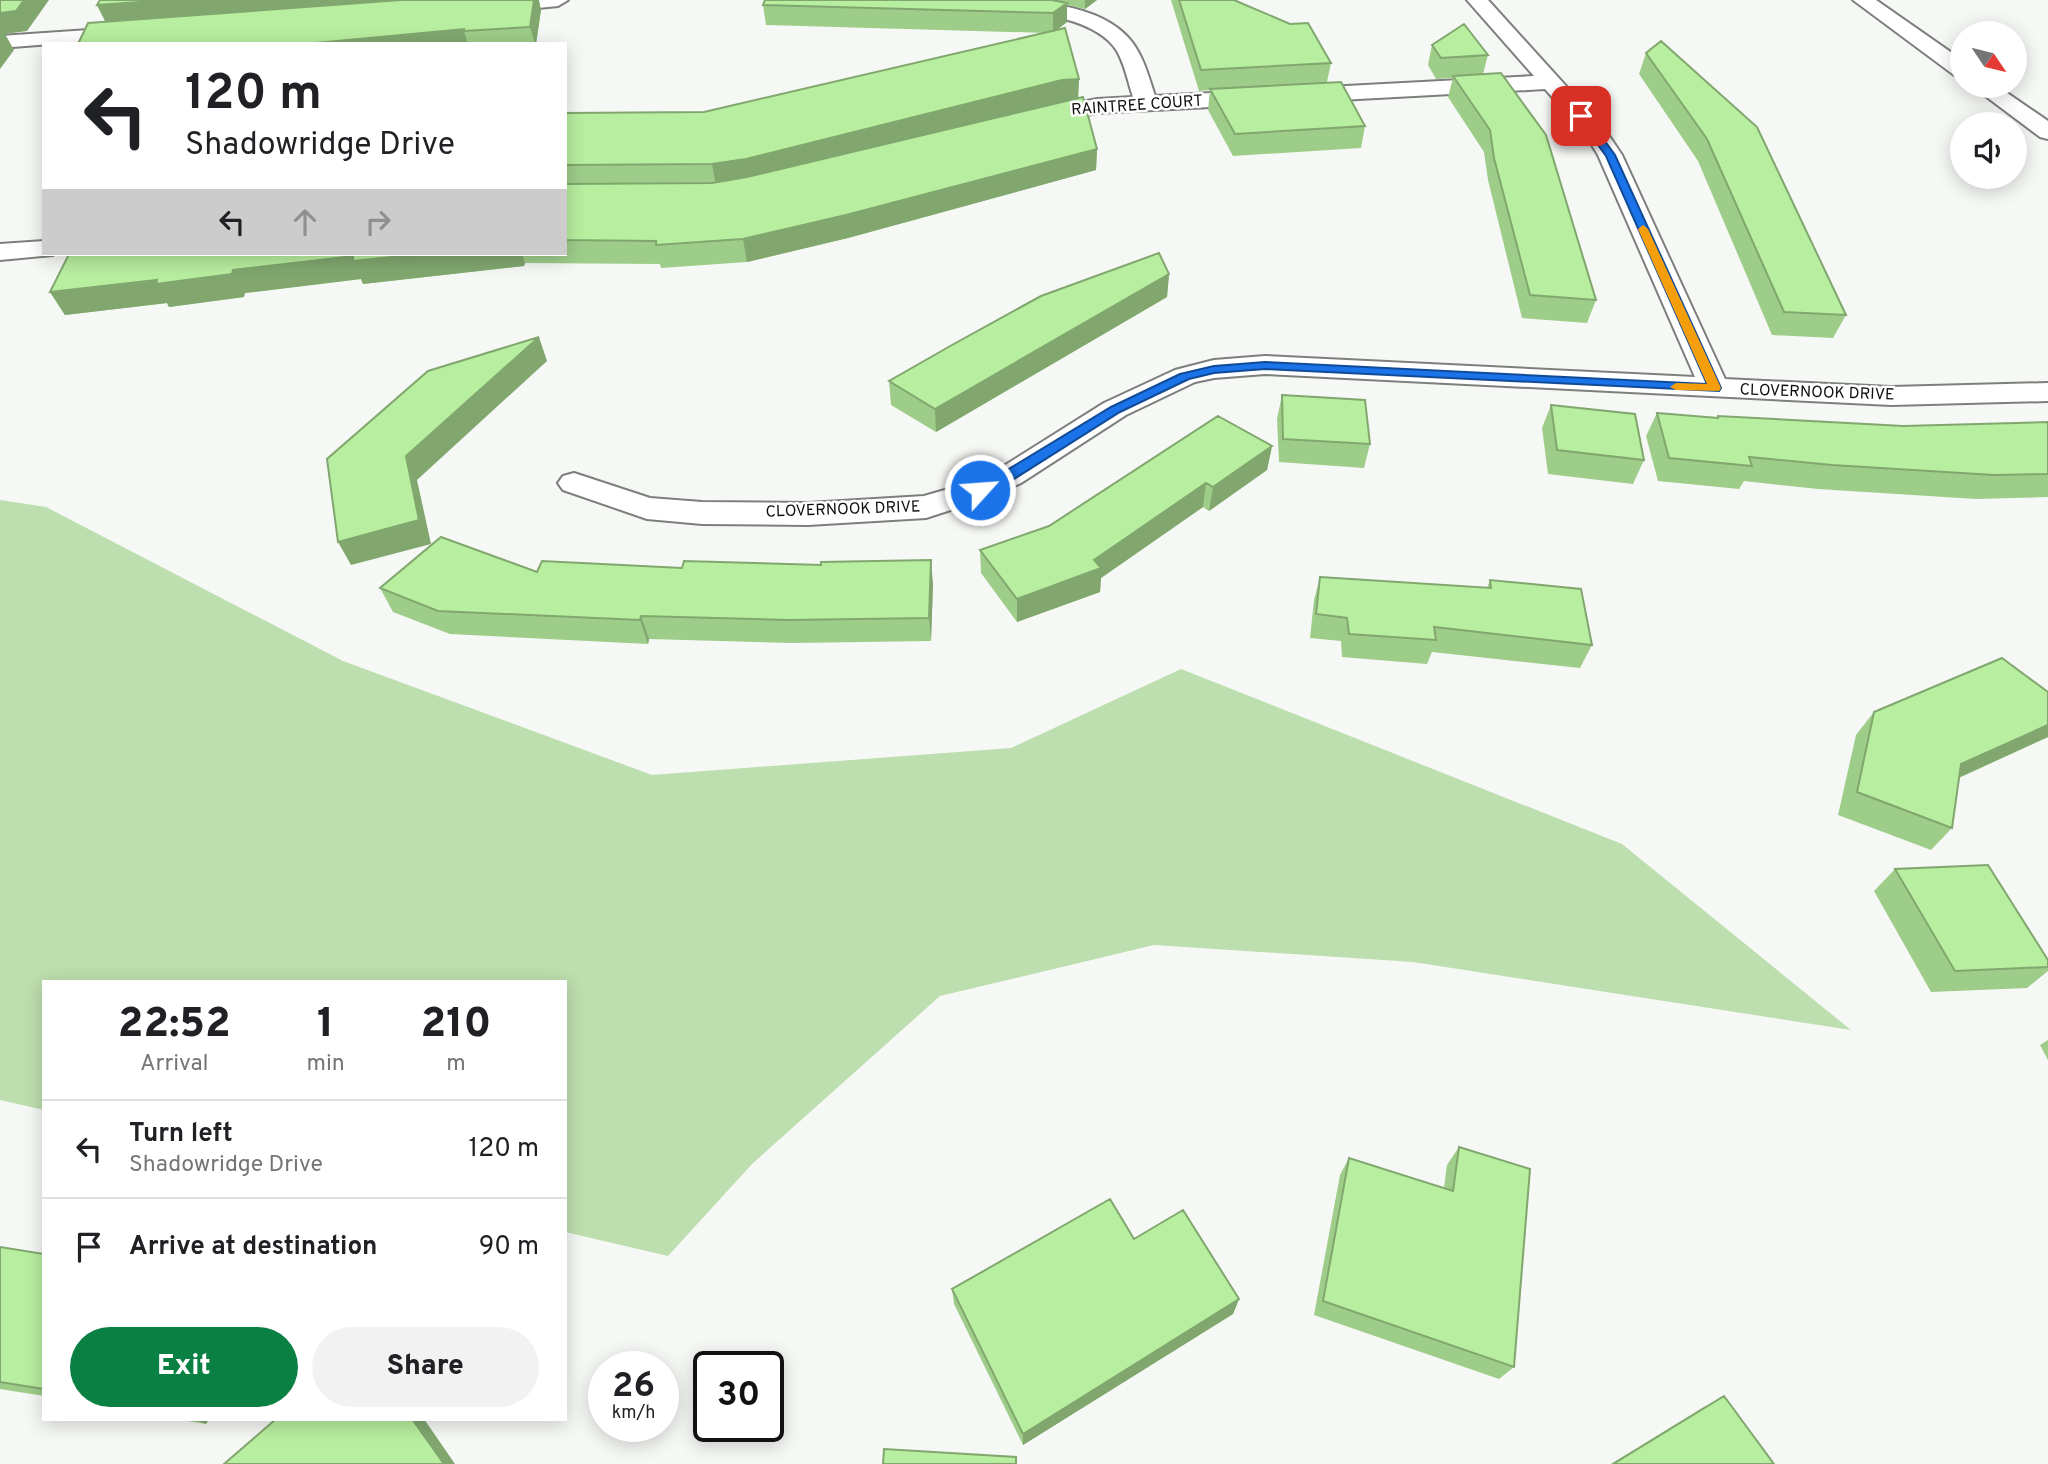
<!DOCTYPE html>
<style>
:root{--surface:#fff;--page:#f2f2f2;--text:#202124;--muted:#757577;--line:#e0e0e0;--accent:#0b8043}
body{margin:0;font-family:Overpass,sans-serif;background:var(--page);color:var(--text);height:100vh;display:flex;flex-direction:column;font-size:26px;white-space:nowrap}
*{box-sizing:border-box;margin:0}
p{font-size:23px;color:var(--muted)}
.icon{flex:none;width:38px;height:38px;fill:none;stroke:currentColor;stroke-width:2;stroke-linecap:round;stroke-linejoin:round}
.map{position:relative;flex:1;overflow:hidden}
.panel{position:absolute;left:42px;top:980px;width:525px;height:441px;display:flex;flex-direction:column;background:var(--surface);border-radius:0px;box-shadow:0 4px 18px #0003}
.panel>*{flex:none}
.hud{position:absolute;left:42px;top:42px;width:525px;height:214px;border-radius:0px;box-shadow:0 4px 18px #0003;background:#fff;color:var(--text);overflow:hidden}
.needle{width:46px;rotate:125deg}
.controls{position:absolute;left:1950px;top:21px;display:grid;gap:14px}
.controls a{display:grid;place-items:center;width:77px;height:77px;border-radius:50%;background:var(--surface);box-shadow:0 4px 18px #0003;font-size:35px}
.speed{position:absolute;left:588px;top:1351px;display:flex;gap:14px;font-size:35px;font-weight:700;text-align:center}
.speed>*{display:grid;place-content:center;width:91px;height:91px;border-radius:50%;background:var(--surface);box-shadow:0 4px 18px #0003;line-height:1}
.speed small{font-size:18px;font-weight:400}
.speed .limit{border:4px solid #111;border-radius:10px;background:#fff;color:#111}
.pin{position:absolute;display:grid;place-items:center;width:60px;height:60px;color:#fff;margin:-30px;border-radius:14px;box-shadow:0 4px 10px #0006}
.me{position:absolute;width:77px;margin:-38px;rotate:64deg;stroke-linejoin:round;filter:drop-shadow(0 0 5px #0008)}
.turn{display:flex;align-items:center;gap:24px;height:147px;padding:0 28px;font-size:32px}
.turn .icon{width:91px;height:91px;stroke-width:2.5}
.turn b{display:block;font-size:49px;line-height:60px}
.lanes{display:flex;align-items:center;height:66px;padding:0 28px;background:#0003;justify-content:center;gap:35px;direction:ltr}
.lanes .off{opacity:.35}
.eta{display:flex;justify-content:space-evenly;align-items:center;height:119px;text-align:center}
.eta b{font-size:42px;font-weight:800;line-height:49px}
.button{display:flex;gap:14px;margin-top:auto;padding:14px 28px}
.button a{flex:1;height:80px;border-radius:42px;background:var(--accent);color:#fff;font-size:28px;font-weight:800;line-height:80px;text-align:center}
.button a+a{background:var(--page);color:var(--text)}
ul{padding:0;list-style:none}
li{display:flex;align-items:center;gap:21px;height:98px;padding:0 28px;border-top:2px solid var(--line)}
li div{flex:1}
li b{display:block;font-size:26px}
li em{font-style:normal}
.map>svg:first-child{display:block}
.green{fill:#bddeae}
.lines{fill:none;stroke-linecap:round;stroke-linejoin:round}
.minor-casing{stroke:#7d7f7c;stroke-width:4}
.minor{fill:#fff;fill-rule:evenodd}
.wall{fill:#9ecd89}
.shaded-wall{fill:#81a76f}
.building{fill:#b8ee9f;stroke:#81a76f;stroke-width:2}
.route{fill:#1a73e8;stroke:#114b97;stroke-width:2}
.slow{fill:#f59e0b}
.labels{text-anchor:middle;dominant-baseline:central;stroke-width:5;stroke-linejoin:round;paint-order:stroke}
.far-street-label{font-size:16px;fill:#0f0f0e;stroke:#fff}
</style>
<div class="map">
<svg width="2048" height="1464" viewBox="0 0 2048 1464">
<rect width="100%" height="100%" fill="#f6f8f5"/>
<path class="green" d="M0,500L46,507L343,661L652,775L1011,748L1181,669L1622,844L1851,1030L1413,962L1154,945L940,996L753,1163L668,1256L565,1232V982H44V1110L0,1100Z"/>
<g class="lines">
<g class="minor-casing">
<path id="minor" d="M568,0L558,6L487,13L480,11L477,7L480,3L498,0Z
M975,0C1022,0 1100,0 1132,42C1144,58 1149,78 1155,96L1534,76L1467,0H1488L1604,128L1622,155L1725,379L1891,387L2048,383V401L1891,405L1265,374L1214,378L1195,382L1126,415L1021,483L991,497L926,518L808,525L702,524L647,519L563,490L558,483L563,476L574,473L650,498L702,502L808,503L924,496L969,483L999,469L1104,403L1175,370L1214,360L1265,356L1695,377L1598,155L1587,137L1545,89L1097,113L1034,125L1026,123L1023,118L1026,113L1097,99L1133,97C1128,82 1125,65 1117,51C1095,15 1022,11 985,6Z
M1853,0H1876L1962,60V76L1954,75Z
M133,27L140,29L143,33L140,37L0,48V36Z
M1972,86H1997L2048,121V139L2040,137Z
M44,241V254L53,255L0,260V244Z"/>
</g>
<use href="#minor" class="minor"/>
</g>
<path class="wall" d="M765,0H1097L1085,9L1067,5V22L1055,31L1079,79L1078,98L1097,149L1096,170L848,238L747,262L661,268L660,264L525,263L524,266L363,284L361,279L245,293L244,297L169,307L167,303L65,315L50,292L69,254H565V113L704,112L1047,33L766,25L763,5Z
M1171,0H1234L1331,63L1327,82L1365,126L1361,148L1233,156L1208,110L1210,90L1199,91Z
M97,5L541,10L536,44H78L106,22Z
M1432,45L1488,55L1483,74L1596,300L1587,323L1522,318L1488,180L1484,152L1448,97L1453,78L1436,79L1428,65Z
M1646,53L1846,315L1833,338L1772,335L1698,161L1639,74Z
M1169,274L1167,297L936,432L891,405L889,381Z
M1282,395L1370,444L1364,468L1279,462L1277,419Z
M1551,405L1644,460L1633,484L1548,474L1542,428Z
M1657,413L1717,418L1718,416L1903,426L2048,422V497L1976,499L1818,489L1744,481L1739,489L1658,481L1646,436Z
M1272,446L1267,470L1209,511L1203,507L1101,578L1100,592L1017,622L981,573L980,550Z
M537,572L933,584L931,641L793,643L649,639L648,644L450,634L393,612L380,588Z
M1320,577L1487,588L1490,580L1592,645L1580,668L1432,652L1427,664L1342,657L1341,641L1310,638L1314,600Z
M2048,692V737L1959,778L1952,828L1931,850L1838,815L1856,735L1874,712Z
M1895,869L2048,960V971L2027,988L1931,992L1874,891Z
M2048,1040V1060L2040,1045Z
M1459,1147L1514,1367L1499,1379L1314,1315L1340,1175L1349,1158L1444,1188L1447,1165Z
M1134,1239L1239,1299L1233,1314L1023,1445L954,1304L952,1289Z
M0,1247L44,1254V1396L0,1389Z
M1724,1396L1774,1464H1611L1702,1408Z
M176,1419H209L206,1424Z"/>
<path class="shaded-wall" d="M24,0H49L27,31L5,34L14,50L0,69V13Z
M169,0H444L107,25L97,5Z
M534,0H539L541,10L536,44H535L530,27Z
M1085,0H1097L1085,9Z
M1067,3V22L1053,33V13Z
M464,29V31L468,44H305Z
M1079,79L1078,100L716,186L712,164L1062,80Z
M1097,149L1096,170L848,238L747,262L743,239Z
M421,254H522L525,263L524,266L363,284L361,279L245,293L244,297L169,307L167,303L65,315L50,292L353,256Z
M1169,274L1167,297L936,432L935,409Z
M539,337L547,361L417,480L431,544L351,565L338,542L406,456Z
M1272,446L1267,470L1209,511L1213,487Z
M1206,483L1203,507L1101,578L1100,592L1017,622V599L1094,560Z
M931,560L933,584L931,641L929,618Z
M641,616L649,639L648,644L640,620Z
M2048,725V737L1940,786L1961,764Z
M1239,1299L1233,1314L1023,1445V1434Z
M194,1419H209L206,1424Z
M412,1419H424L455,1464H444Z"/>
<path class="building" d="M0,0H24L16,11L0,13Z
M100,0H169L97,5Z
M401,0H534L530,27L464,31V29L305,44H78L88,23Z
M765,0H1052L1067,3L1053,13L763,5Z
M1179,0H1234L1290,24L1308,23L1331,63L1201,70Z
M1464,24L1488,55L1441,58L1432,45Z
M1065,28L1079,79L1062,80L746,159L712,164L565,165V113L704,112Z
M1661,41L1757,127L1846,315L1784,312L1707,139L1646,53Z
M1501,73L1546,135L1596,300L1530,295L1494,158L1490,130L1453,76Z
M1341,82L1365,126L1235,134L1210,89Z
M1083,97L1097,149L846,215L743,239L656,245V241L565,240V184L712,183L747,177Z
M1159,253L1169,274L935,409L889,381L952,345L1041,296Z
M69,254H421L353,261V256L233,270L232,274L156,284L157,280L50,292Z
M539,337L406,456L419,520L338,542L327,459L428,371Z
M1282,395L1365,400L1370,444L1283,439Z
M1551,405L1635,414L1644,460L1557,450Z
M1657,413L1718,418V416L1903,426L2048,422V474L1994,475L1832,465L1749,457L1752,466L1669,458Z
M1218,416L1272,446L1213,487L1206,483L1094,560L1101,568L1017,599L980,550L1049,526Z
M441,537L537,572L542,561L682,568L684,561L821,565V562L931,560L929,618L789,620L641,616L640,620L438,611L380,588Z
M1320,577L1491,588L1490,580L1581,589L1592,645L1434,627L1436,640L1349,634L1347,618L1316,614Z
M2002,658L2048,692V725L1961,764L1952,828L1857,792L1874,712Z
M1988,865L2048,960V967L1955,971L1895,869Z
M1459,1147L1530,1169L1514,1367L1323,1301L1349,1158L1453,1191Z
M1110,1199L1134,1239L1183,1210L1239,1299L1023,1434L952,1289Z
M0,1247L44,1254V1389L0,1382Z
M1724,1396L1774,1464H1613Z
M276,1419H412L444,1464H224Z
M884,1449L1016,1457V1464H883Z"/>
<path class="route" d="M1578,114H1585L1615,155L1721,388L1719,391L1265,369L1214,373L1189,379L1120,412L1014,479L985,493L980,494L974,490L1111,407L1180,374L1214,366L1265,362L1707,384L1606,156L1577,116Z"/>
<path class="slow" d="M1643,225L1648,229L1721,388L1719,391L1676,390L1670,387L1676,383L1707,384L1638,229Z"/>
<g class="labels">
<g class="far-street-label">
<text transform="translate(1137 106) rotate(-4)">RAINTREE COURT</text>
<text transform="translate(1817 393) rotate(2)">CLOVERNOOK DRIVE</text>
<text transform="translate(843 510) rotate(-2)">CLOVERNOOK DRIVE</text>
</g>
</g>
</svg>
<div class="controls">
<a><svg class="needle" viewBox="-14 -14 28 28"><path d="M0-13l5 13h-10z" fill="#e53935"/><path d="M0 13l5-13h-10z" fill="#757577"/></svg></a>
<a><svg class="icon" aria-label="sound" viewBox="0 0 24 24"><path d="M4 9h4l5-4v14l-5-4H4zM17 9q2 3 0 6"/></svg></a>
</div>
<div class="speed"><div>26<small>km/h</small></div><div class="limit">30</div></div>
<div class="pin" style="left:1581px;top:116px;background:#d93025"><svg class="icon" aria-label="arrive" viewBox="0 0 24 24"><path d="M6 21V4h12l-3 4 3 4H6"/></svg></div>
<svg class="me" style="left:980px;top:490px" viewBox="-20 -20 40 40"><circle r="17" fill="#1a73e8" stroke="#fff" stroke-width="3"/><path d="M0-11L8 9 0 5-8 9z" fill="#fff"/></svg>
<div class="hud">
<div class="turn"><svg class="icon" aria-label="left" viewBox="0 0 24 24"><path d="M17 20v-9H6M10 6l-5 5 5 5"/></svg><div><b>120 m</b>Shadowridge Drive</div></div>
<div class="lanes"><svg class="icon" aria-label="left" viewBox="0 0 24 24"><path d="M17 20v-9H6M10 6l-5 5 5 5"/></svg><svg class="icon off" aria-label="ahead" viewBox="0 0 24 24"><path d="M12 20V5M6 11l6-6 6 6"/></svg><svg class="icon off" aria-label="right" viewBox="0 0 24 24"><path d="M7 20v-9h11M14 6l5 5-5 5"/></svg></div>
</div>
<section class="panel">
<div class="eta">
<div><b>22:52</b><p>Arrival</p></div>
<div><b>1</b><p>min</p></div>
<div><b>210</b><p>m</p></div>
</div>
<ul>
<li><svg class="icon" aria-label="left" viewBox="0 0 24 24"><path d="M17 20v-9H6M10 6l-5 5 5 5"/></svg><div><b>Turn left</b><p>Shadowridge Drive</p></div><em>120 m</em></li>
<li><svg class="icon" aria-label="arrive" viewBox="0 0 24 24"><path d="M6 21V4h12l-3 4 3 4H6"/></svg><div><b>Arrive at destination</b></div><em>90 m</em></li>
</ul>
<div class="button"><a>Exit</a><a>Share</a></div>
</section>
</div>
